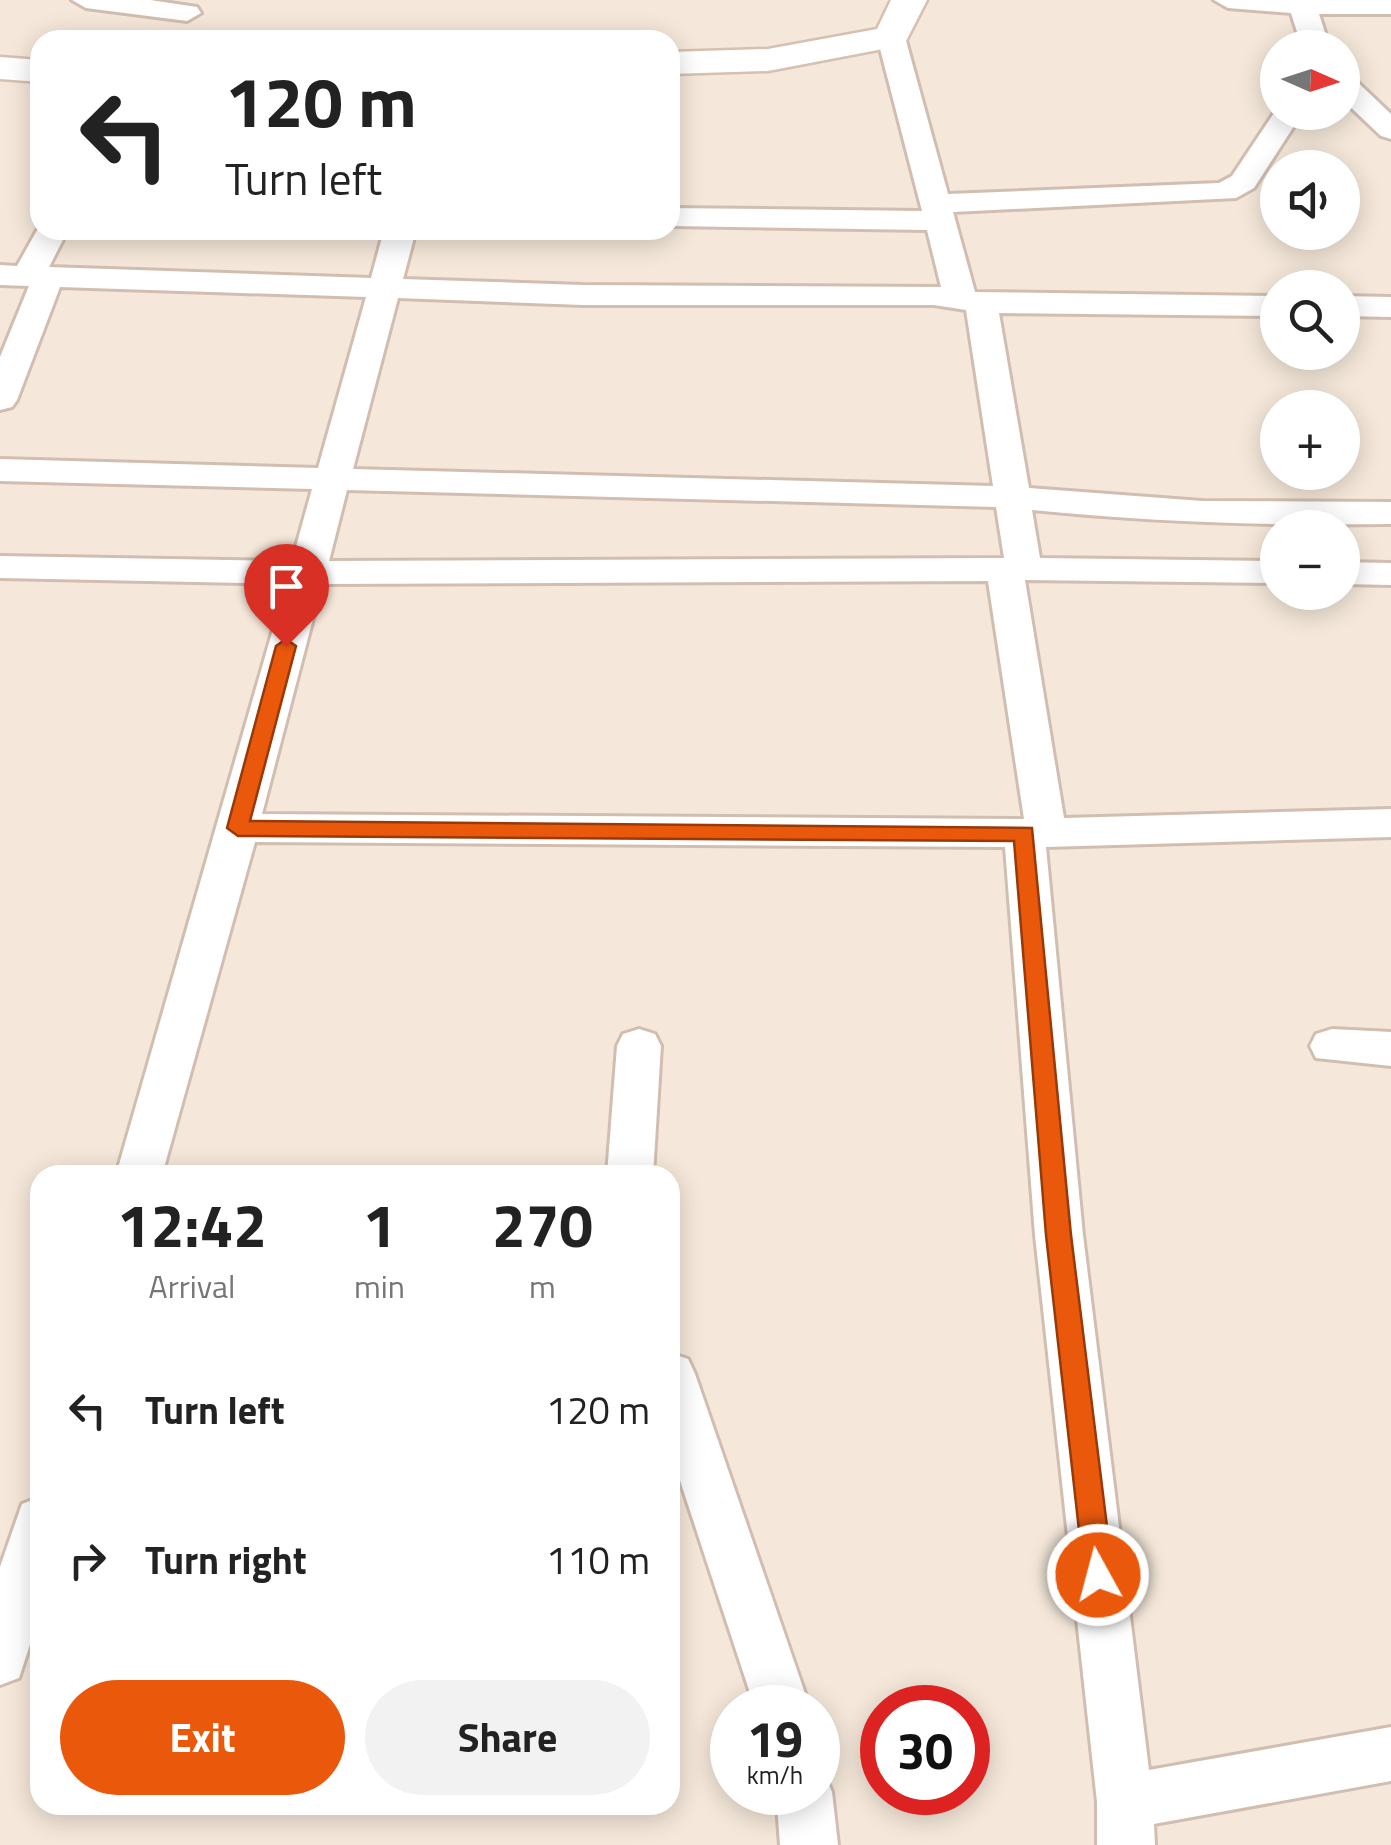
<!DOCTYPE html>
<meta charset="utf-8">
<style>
:root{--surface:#fff;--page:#f2f2f2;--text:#222;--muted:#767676;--accent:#ea580c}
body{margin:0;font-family:"Titillium Web",sans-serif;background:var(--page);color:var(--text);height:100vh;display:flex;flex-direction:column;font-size:38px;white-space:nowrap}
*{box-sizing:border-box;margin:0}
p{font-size:32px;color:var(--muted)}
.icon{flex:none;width:55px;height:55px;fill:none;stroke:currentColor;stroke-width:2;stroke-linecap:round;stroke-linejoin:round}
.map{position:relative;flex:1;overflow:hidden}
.details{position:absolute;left:30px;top:1165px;width:650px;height:650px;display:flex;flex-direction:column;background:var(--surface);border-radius:30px;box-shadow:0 5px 25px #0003}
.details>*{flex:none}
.top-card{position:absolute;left:30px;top:30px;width:650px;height:210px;border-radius:30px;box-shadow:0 5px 25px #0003;background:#fff;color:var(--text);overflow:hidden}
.needle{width:65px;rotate:93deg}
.controls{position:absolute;left:1260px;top:30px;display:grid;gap:20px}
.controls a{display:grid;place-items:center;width:100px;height:100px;border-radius:50%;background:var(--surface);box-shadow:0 5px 25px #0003;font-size:50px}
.speed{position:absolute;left:710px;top:1685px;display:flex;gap:20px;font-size:50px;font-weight:700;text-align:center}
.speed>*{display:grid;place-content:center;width:130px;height:130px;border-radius:50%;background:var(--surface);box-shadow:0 5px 25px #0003;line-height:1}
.speed small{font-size:25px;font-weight:400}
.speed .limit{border:15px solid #d22;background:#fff;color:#111}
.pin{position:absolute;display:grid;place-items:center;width:85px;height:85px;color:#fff;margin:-102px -42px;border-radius:50% 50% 50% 0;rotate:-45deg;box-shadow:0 0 10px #0007}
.pin .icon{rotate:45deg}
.me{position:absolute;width:110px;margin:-55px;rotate:353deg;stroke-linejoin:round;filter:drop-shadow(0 0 8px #0008)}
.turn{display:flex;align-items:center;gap:35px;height:210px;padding:0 30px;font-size:45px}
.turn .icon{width:130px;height:130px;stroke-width:2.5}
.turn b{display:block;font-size:70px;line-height:85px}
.eta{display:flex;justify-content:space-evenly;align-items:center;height:170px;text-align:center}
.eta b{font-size:60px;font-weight:700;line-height:70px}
.button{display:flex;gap:20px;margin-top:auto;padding:20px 30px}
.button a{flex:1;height:115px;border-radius:60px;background:var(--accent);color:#fff;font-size:40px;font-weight:700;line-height:115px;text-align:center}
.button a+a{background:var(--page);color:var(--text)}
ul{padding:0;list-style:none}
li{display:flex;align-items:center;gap:30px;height:150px;padding:0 30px}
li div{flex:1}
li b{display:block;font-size:38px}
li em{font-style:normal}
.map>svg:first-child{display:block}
.residential{fill:#f5e8da;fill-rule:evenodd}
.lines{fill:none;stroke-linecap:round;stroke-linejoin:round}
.street-casing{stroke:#d1beb0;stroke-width:6}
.secondary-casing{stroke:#d6c0b0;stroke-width:5}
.street{fill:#fff;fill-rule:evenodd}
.secondary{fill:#fff;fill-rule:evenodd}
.route{fill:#ea580c;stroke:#983908;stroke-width:2.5}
</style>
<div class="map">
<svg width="1391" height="1845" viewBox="0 0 1391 1845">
<rect width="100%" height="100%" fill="#fdf6ec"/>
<path class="residential" d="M0,0H1391V1845H0ZM40,40H670V230H40ZM1278,48H1342V112H1278ZM1278,168H1342V232H1278ZM1278,288H1342V352H1278ZM1278,408H1342V472H1278ZM1278,528H1342V592H1278ZM40,1175H670V1805H40ZM732,1708H818V1792H732ZM882,1708H968V1792H882Z"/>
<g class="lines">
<g class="street-casing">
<path id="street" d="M72,0H150L197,7L201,13L187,21L86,8Z
M1214,0H1391V14H1319L1330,48H1302L1291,13L1228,8Z
M891,29L905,37L948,194L1219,183L1232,176L1278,107V112H1303L1254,188L1236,198L953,212L975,292L1278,296V316L999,313L1029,488L1202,501L1391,502V524C1271,526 1152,522 1032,510L1040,558L1278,561V583L1025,580L1064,818L1391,809V837L1046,847L1083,1235L1149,1770L1391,1727V1781L1154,1824L1155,1845H1097V1802L1035,1235L1005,847L255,842L162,1175H116L286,584L0,578V556L292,561L312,489L0,481V459L318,468L366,297L60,287L17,400L12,407L0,410V357L29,286L0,285V265L17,266L40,225V230H68L49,267L371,278L384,230H416L403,279L583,285L941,287L927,230L670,226V208L922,211L877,37ZM398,298L583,305H934L966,310L993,486L353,469ZM347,490L996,507L1004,558L329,561ZM988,581L1024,819L262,814L322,584Z
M1342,74L1352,77L1391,114V139L1381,136L1342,99Z
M1342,296L1391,297V317L1342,316Z
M1342,562L1391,563V585L1342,584Z
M639,1029L655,1034L661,1046L653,1175H607L617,1046L623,1034Z
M1332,1029L1391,1032V1066L1316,1058L1310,1046L1316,1034Z
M670,1353L688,1359L695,1374L810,1708H755L670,1450Z
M40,1497V1614L19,1678L0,1685V1567L22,1504Z
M818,1770L824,1773L832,1792L838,1845H780L776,1792H818Z"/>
</g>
<g class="secondary-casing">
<path id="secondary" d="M891,0H927L904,45L768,71L670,74V52L768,49L877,29Z
M0,57L40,60V82L0,79Z"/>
</g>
<use href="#street" class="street"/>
<use href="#secondary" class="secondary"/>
</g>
<path class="route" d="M286,639L296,646L250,821L1032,828L1071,1235L1113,1575L1109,1584L1098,1588L1088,1584L1084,1575L1046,1235L1014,841L238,836L227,828L276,646Z"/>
</svg>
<div class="controls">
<a><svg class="needle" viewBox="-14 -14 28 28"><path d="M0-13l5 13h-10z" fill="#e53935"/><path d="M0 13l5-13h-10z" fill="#767676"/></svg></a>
<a><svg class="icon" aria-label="sound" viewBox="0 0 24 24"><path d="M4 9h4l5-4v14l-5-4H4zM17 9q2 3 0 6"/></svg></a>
<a><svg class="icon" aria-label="search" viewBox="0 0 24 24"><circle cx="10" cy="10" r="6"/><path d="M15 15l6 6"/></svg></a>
<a>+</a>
<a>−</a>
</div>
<div class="speed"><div>19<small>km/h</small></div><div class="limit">30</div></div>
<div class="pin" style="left:286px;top:646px;background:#d93025"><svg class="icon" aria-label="arrive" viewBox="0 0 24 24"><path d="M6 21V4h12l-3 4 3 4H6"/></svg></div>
<svg class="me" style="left:1098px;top:1575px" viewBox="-20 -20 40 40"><circle r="17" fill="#ea580c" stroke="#fff" stroke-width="3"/><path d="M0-11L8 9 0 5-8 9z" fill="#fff"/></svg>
<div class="top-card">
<div class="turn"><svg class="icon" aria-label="left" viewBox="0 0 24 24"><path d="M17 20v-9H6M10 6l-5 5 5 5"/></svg><div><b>120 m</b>Turn left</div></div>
</div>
<section class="details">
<div class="eta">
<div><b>12:42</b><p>Arrival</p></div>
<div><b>1</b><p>min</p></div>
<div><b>270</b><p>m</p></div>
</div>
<ul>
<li><svg class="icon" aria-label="left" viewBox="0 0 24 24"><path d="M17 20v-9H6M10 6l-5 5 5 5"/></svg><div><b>Turn left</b></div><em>120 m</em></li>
<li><svg class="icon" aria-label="right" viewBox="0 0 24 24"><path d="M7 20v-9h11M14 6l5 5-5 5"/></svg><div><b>Turn right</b></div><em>110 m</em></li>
</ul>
<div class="button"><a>Exit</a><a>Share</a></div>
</section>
</div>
